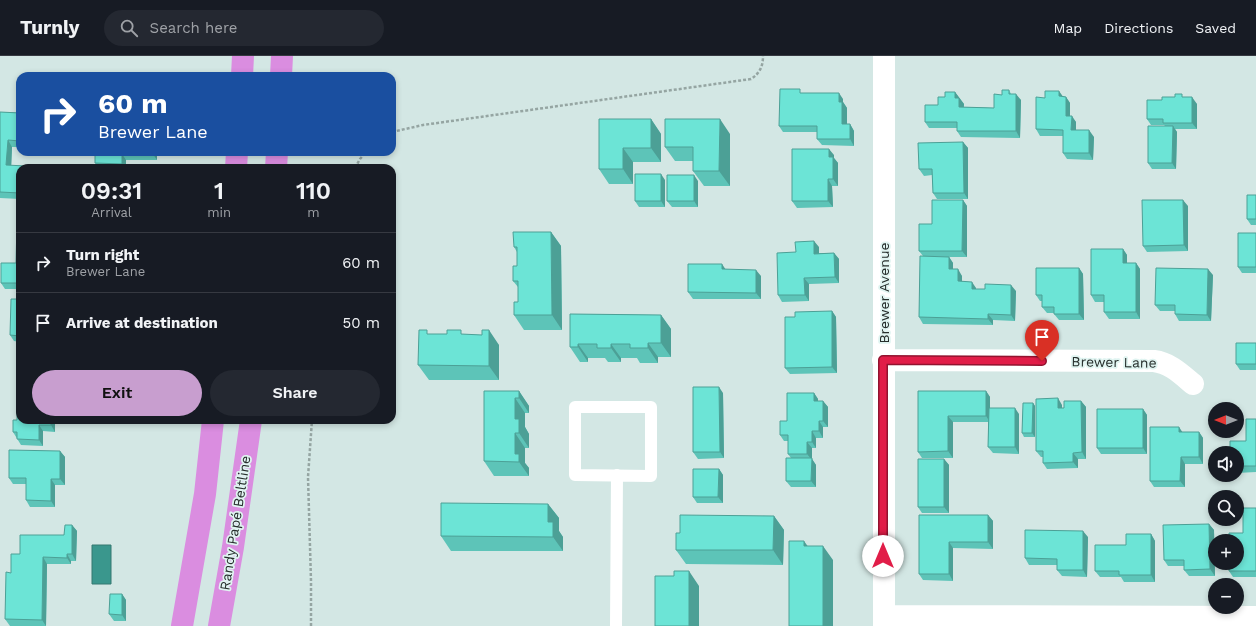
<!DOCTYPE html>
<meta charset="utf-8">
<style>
:root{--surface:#171b24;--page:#242831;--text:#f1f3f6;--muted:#9ea1a6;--line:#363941;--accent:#c89ecf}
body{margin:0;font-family:"Work Sans",sans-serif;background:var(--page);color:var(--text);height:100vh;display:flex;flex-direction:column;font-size:15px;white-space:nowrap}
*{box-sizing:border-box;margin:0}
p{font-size:13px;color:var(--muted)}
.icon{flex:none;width:22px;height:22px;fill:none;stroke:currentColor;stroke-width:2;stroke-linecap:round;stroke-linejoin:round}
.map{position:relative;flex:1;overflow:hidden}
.side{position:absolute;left:16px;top:108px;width:380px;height:260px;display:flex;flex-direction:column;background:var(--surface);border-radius:12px;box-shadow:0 2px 6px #0003}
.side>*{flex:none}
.hud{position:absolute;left:16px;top:16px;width:380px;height:84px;border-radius:12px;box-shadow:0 2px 6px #0003;background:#1a4fa0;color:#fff;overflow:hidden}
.needle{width:26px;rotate:270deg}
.tools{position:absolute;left:1208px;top:346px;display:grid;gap:8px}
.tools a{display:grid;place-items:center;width:36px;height:36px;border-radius:50%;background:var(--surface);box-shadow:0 2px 6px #0003;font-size:20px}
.pin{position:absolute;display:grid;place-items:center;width:34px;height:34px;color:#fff;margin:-41px -17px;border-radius:50% 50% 50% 0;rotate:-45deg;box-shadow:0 0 4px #0007}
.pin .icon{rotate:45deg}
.me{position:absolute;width:44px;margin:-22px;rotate:0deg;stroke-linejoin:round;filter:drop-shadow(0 0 3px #0008)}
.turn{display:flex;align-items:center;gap:14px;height:84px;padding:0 16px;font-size:18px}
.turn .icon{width:52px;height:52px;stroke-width:2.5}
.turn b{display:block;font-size:28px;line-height:34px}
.eta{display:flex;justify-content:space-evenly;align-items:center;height:68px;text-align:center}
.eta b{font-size:24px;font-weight:600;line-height:28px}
.primary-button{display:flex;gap:8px;margin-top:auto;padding:8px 16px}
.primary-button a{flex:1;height:46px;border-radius:24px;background:var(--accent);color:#111;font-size:16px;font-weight:600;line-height:46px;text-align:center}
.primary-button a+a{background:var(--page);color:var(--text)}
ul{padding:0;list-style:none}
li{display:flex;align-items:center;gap:12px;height:60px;padding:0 16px;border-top:1px solid var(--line)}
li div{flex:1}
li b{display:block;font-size:15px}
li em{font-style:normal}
header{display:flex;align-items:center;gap:24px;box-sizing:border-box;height:56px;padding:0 20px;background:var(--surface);border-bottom:1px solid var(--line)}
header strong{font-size:19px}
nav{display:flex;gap:22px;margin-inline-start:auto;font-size:14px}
.search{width:280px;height:36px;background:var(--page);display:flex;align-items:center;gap:10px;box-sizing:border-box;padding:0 14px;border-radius:22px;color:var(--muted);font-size:15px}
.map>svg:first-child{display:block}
.water{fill:#3a978d;stroke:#347870}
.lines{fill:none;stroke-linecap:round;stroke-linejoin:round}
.path{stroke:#95a5a2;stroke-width:2.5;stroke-dasharray:3 2;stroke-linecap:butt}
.lane{stroke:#fff;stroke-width:12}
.street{stroke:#fff;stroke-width:22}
.highway{stroke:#da8de0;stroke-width:22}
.wall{fill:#5dc4b8}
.shaded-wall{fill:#4ca096}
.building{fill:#6ce4d6;stroke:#4ca096}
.route-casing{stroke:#92132f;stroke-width:10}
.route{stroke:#e11d48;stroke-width:7}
.labels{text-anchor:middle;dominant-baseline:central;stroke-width:3.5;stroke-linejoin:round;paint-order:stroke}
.street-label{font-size:14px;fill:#272f2d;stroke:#e0f4f1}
</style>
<header>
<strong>Turnly</strong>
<div class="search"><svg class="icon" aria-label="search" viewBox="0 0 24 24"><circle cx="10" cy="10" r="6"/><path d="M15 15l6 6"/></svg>Search here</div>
<nav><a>Map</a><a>Directions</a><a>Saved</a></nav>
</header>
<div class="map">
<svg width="1256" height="570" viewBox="0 0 1256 570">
<rect width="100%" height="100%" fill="#d3e7e4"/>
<path class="water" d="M92,489H111V528H92Z"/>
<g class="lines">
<path class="path" d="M392,76L423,69L751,23C760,17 763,10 763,0
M355,112L360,103L366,96
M311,570V525L308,421L312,364"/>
<path class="lane" d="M575,351H651V420L575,419Z
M616,570L617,419"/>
<path class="street" d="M883,304L1154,305C1170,307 1181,318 1193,328
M884,560L1256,561
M884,570V0"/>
<path class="highway" d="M242,20L243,0
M281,20L282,0
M236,112L237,96
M276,112L277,96
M182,570L205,438L213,364
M219,570L233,491L251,364"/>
</g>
<path class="wall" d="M1009,34L1011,38L1021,44L1020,82L961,81L957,75V72H929L925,66L945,41L955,36L964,48V51L994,52L1002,39Z
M802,37L843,43V46L847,52V68H850L854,75V90L822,89L817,83V76H783L779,70Z
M1063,40L1066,41L1070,47V60L1076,66V74L1094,81L1093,104L1067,103L1063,97V80H1040L1036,73L1045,42Z
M1185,41L1197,48V73H1175L1177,76L1176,113H1152L1148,107L1165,70L1164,69H1151L1147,63L1162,44Z
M0,56L20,57V91H12L11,110H26L27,112H20V143L0,142Z
M651,63L661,78V106H633V128H609L599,113Z
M730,78V130H704L693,115V105H675L665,91Z
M963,86L968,92V143H937L933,137L932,119L924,120L919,113Z
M95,96H157V104H126V112H99L95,107Z
M834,99V102L838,107V130H832L833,151L797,152L792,145Z
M665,124V151H639L635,145Z
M698,125V151H672L667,145Z
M1256,139V169H1251L1247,163Z
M963,144L967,150V201H949L953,207V213L962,220V225L976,232V233L1016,235L1015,265L993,264V269L923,268L919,261L923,200L919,195L932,168Z
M1188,150V195L1147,196L1143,190Z
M20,167V233H5L1,227L16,207Z
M551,176L561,190L562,274H524L514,259L518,246V231L513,225L517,210V196L514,191Z
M1256,177V217H1242L1238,211Z
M819,191V197H834L839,203V227L809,228V245L782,246L778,239L796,196Z
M1123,193L1127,199V207H1136L1140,213V263H1109L1104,256V246H1095L1091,239Z
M1079,212L1083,218L1084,264H1059L1054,258V257H1047L1042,251V245H1040L1036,239Z
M726,213L761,220V243H693L688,236Z
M1213,219L1211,265H1179L1175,258V255H1160L1155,249Z
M20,243V286L14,285L10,279Z
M832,255L836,261L837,317L790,318L785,312L795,261Z
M570,258L661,259L671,273V301H658V307H640L637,302H621V306H608L605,302H588V306H580L570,291Z
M429,278L482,279L499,289V324H429L418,309Z
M1256,287V314H1240L1236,308Z
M484,335H519L529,350V357H525V371L529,378V392H525V407L529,412V420H494L484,405Z
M918,335H986L990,341V352L1019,358V398L993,397L988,391V366H953V402H922L918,396Z
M723,337L724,402L698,403L693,396Z
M814,337L818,343V345H823L828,351V371H823V382H816V392H812V403L816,409V431H791L786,425L791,402L788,398V385H784L780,379L787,365Z
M1081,345L1086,351V403H1078V412L1047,413L1043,407V401H1041L1036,395L1062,349V352H1064Z
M1033,347L1035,350V381H1024L1022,377Z
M1143,353L1147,359V398H1101L1097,392Z
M1256,363V416L1237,417V397L1246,385Z
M20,364H55V376L43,375V390L21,389L13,376Z
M1182,376H1199L1203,382V408H1185V431H1154L1150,425Z
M60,395L65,401V429H55V451H30L26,444V428H13L9,422Z
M944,403L949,409V457H922L918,451Z
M719,413L723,419V447H697L693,441Z
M548,448L559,462V475L563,481V495H451L441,480Z
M1256,452V521H1233L1229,515L1243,477Z
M919,459H988L993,465V493L953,492V525L923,524L919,518Z
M774,460L784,474L783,509L686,508L676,494L680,477Z
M1209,468L1214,474L1215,520H1189L1184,514V510H1168L1164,504Z
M72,469L77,475L76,505H71V508H47L46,570H10L5,563L11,517L20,498L64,479Z
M1151,478L1155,485V526H1124L1121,521H1100L1095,515L1126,489Z
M1088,481L1087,521L1062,520L1057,514V509H1029L1025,502Z
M122,538L126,544V565H114L109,558Z"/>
<path class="shaded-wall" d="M1059,35L1064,42L1059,40Z
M955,36L964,48L963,57L959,51L955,42Z
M839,37L843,43V46L847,52V75L842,68L839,46Z
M1016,38L1021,44L1020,82L1016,75Z
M1066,41L1070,47V66L1066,60Z
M1192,41L1197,48V73L1192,67Z
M1072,60L1076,66V80L1071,74Z
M651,63L661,78V106L651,92Z
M720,63L730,78V130L719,115Z
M850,68L854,75V90L850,83Z
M1173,70L1177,76L1176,113L1172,107Z
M1089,74L1094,81L1093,104L1089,97Z
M8,84L12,91L11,116L6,109Z
M963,86L968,92V143L964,137Z
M623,92L633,106V128L623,113Z
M829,93L834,99V102L838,107V130L833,123L829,101Z
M153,96H157V104L153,98Z
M122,98L126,104V112H125L122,108Z
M661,118L665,124V151L661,145Z
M694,119L698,125V151L694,145Z
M828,123L832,130L833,151L828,145Z
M963,144L967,150V201L962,195Z
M1183,144L1188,150V195L1184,189Z
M551,176L561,190L562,274L552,259Z
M814,185L819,191V204L814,198Z
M1123,193L1127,199V213L1123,207Z
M834,197L839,203V227L835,221Z
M949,201L953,207V219L949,213Z
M1136,207L1140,213V263L1136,256Z
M722,208L726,214L722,213Z
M1079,212L1083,218L1084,264L1079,258Z
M958,213L962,220V232L958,225Z
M1208,213L1213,219L1211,265L1207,259Z
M756,214L761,220V243L756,237Z
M804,222L809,228V245L805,239Z
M972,226L976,232V239L972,233Z
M1011,229L1016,235L1015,265L1011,259Z
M832,255L836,261L837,317L832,311Z
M988,258L993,264V269L988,263Z
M661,259L671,273V301L661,287Z
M489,274L499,289V324L489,310Z
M648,287L658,301V307L648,292Z
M578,288L588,302V306L578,291Z
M611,288L621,302V306L611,292Z
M719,331L723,337L724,402L720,396Z
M519,335L529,350V357L519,342Z
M986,335L990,341V366L986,360Z
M814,337L818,343V351L814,345Z
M515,342L525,357V371L529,378V392L519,377L515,363Z
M1058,342L1062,349V358L1058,352Z
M823,345L828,351V371L823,365Z
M1081,345L1086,351V403L1082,396Z
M1033,347L1035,350V381L1032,377Z
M1015,352L1019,358V398L1015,391Z
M1143,353L1147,359V398L1143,392Z
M948,360L953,366V402L948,395Z
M51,364H55V376L51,369Z
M819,365L823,371V382L819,375Z
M39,369L43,375V390L39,384Z
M1179,371L1183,377L1179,376Z
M812,375L816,382V392L812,386Z
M1199,376L1203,382V408L1199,401Z
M515,377L525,392V407L529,412V420L519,406L515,398Z
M807,386L812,392V403L816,409V431L811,425L812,404L807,398Z
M60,395L65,401V429L60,423Z
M1073,397L1078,403V412L1073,406Z
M1181,401L1185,408V431L1180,425Z
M944,403L949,409V457L944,451Z
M719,413L723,419V447L718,441Z
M51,423L55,429V451L51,445Z
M548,448L559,462V475L563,481V495L553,481L548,466Z
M988,459L993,465V493L988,486Z
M774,460L784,474L783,509L773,494Z
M1209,468L1214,474L1215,520L1210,513Z
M72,469L77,475L76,505L72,498Z
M1083,475L1088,481L1087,521L1083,514Z
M1151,478L1155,485V526L1151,519Z
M804,485L814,499L804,490Z
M949,486L953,492V525L949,518Z
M823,490L833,504V570H823Z
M67,498L71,505V508L67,502Z
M43,501L47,508L46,570L42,564Z
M689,515L699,530V570H689Z
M122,538L126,544V565L122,559Z"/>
<path class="building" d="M780,33H800V37H839V46H842V68H850V83H817V70H779Z
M1002,34H1009V38H1016V75H957V66H925V49H938V41H945V36H955V42H959V51L994,52V38L1002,39Z
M1045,35H1059V40L1066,41V60H1072L1071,74H1089V97H1063V74L1036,73V41L1045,42Z
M1175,38H1182V41H1192V67H1163V63H1147V44H1162V41H1175Z
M0,56L20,57V85L8,84L6,109L26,110V112H20V137L0,136Z
M599,63H651V92H623V113H599Z
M665,63H720L719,115H693V91H665Z
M1148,70H1173L1172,107H1148Z
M963,86L964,137H933L932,113H919L918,87Z
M792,93H829V101H833V123H828V145H792Z
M95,96H153V98H122V108L95,107Z
M635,118H661V145H635Z
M667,119H694V145H667Z
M1247,139H1256V163H1247Z
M932,144H963L962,195H919V168H932Z
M1142,144H1183L1184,189L1143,190Z
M17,167H20V227H1V207H16Z
M513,176H551L552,259H514V246H518V225H513V210H517V191H514Z
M1238,177H1256V211H1238Z
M814,185V198L834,197L835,221L804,222L805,239H778L777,197L796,196L795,186Z
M1091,193H1123V207H1136V256H1104V239H1091Z
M920,200L949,201V213H958V225L972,226V233H985V228L1011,229V259L988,258V263L919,261Z
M688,208H722V213L756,214V237L688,236Z
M1036,212H1079V258H1054V251H1042V239H1036Z
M1156,212L1208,213L1207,259L1175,258V249H1155Z
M11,243H20V280L10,279Z
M832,255V311L785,312V261H795V256Z
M570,258L661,259V287H648V292H630V288H611V292H597V288H578V291H570Z
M419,274H427V278H447V274H461V278L482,279V274H489V310L418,309Z
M1236,287H1256V308H1236Z
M17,325H20V364H51V369H39V384L17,383V376H13V364H17Z
M693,331H719L720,396H693Z
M484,335H519V342H515V363H519V377H515V398H519V406L484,405Z
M918,335H986V360H948V395L918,396Z
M787,337H814V345H823V365H819V375H812V386H807V398H788V379H780V365H787Z
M1058,342V352H1064V345H1081L1082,396L1073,397V406L1043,407V395H1036V343Z
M1023,347H1033L1032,377H1022Z
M989,352H1015V391H988Z
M1097,353H1143V392H1097Z
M1246,363H1256V410H1237V397H1230V385H1246Z
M1150,371H1179V376H1199V401H1181L1180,425H1150Z
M9,394L60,395V423H51V445L26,444V422H9Z
M786,402H812L811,425H786Z
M918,403H944V451H918Z
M693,413H719L718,441H693Z
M441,447L548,448V466H553V481L441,480Z
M1243,452H1256V515H1229V507H1237V485H1229V477H1243Z
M680,459L774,460L773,494H676V477H680Z
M919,459H988V486H949V518H919Z
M1209,468L1210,513L1184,514V504H1164L1163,469Z
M65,469H72V498H67V502L43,501L42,564L5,563L6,516L11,517V498H20V479H64Z
M1025,474L1083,475V514H1057V503L1025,502Z
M1126,478H1151V519H1119V515H1095V489H1126Z
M789,485H804V490H823V570H789Z
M674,515H689V570H655V520H674Z
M110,538H122V559L109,558Z"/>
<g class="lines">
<g class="route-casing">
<path id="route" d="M883,500V304L1042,305"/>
</g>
<use href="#route" class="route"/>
</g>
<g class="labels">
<g class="street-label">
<text transform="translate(884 237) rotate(-90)">Brewer Avenue</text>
<text transform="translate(1114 306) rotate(1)">Brewer Lane</text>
<text transform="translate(235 467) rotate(-81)">Randy Papé Beltline</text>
</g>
</g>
</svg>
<div class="tools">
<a><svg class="needle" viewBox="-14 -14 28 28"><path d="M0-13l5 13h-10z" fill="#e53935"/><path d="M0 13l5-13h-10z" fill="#9ea1a6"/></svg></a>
<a><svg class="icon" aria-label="sound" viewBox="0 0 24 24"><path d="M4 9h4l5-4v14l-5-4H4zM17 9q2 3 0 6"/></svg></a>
<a><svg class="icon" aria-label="search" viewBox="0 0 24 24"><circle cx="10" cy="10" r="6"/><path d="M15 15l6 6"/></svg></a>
<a>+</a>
<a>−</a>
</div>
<div class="pin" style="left:1042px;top:305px;background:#d93025"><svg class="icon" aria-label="arrive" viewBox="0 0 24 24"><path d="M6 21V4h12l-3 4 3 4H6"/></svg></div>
<svg class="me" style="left:883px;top:500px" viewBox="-20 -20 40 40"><circle r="19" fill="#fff"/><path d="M0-13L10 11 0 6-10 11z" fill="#e11d48"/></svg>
<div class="hud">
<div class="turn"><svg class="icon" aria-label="right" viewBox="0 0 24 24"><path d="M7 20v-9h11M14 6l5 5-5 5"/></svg><div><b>60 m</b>Brewer Lane</div></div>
</div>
<section class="side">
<div class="eta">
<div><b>09:31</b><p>Arrival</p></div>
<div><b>1</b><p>min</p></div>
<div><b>110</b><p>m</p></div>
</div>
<ul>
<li><svg class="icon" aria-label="right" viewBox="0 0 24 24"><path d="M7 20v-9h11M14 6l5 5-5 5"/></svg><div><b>Turn right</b><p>Brewer Lane</p></div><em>60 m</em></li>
<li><svg class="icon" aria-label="arrive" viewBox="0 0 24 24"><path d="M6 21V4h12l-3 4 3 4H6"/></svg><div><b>Arrive at destination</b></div><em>50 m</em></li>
</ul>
<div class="primary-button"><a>Exit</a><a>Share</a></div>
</section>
</div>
